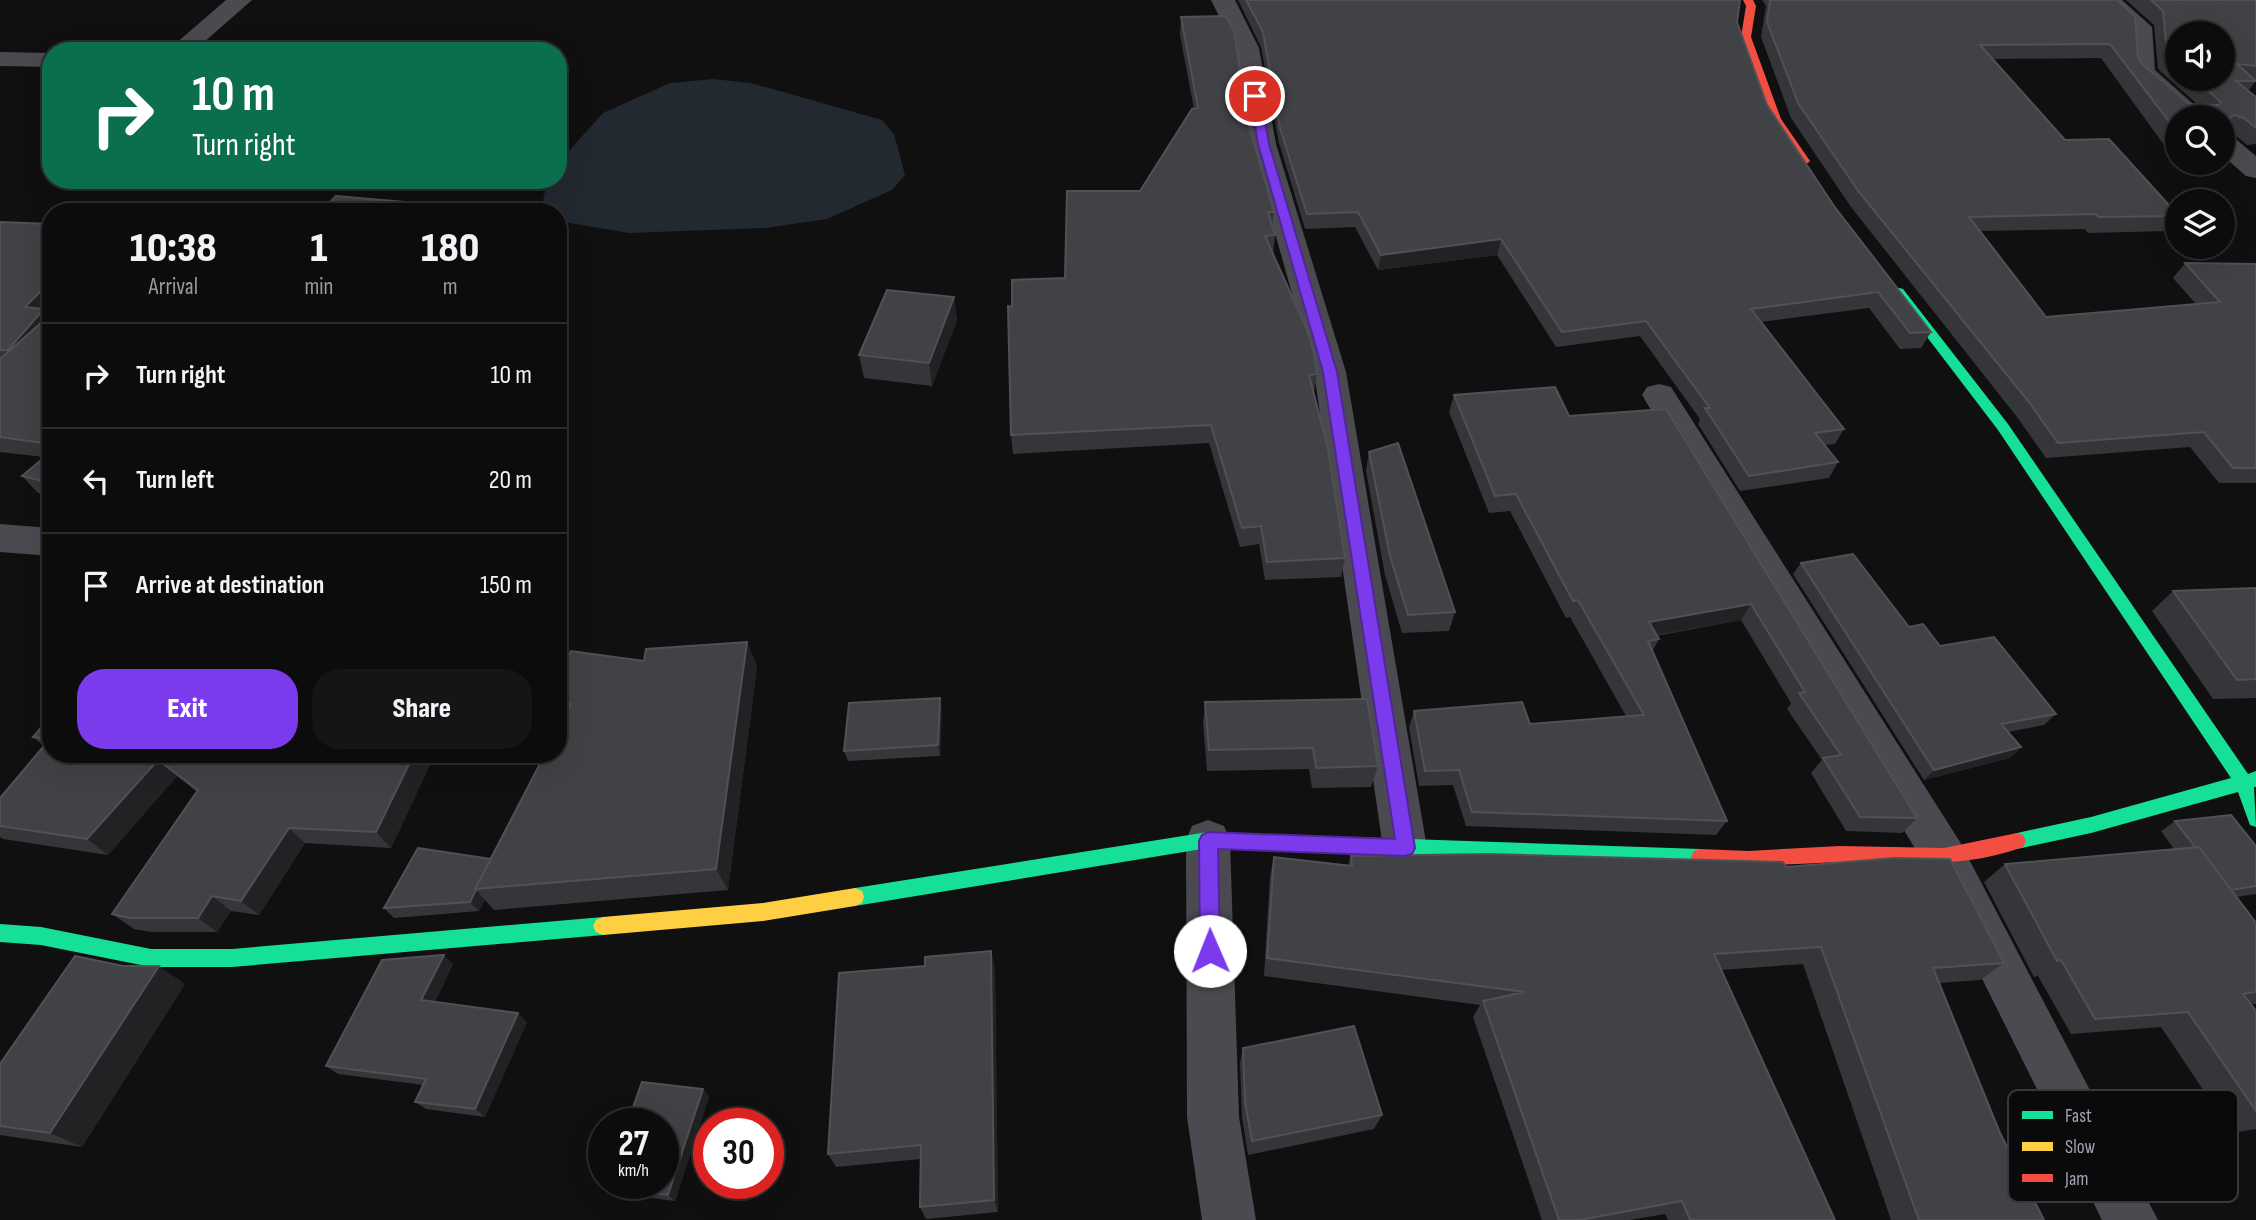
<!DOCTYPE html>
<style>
:root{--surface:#0c0c0c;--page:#151515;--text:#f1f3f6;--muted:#9a9b9d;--line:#2c2c2d;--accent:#7c3aed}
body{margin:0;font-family:"Sofia Sans Condensed",sans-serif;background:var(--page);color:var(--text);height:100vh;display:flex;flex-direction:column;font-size:26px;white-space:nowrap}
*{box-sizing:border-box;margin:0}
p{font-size:23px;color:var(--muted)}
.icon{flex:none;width:38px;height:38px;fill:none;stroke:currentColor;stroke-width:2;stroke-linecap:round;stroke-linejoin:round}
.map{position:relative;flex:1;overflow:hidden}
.details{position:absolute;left:42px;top:203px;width:525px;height:560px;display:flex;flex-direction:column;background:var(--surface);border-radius:28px;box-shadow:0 7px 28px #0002,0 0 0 2px var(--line)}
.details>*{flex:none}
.top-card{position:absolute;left:42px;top:42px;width:525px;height:147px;border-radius:28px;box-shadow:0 7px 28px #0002,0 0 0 2px var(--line);background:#0b6e4f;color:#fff;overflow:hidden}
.controls{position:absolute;left:2165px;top:21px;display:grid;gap:14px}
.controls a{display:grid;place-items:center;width:70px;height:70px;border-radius:50%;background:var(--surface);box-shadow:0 7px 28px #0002,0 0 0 2px var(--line);font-size:35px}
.speed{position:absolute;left:588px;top:1108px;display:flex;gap:14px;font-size:35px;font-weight:700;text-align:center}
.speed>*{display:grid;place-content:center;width:91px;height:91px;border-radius:50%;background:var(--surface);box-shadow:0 7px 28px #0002,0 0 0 2px var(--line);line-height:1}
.speed small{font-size:18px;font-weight:400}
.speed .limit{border:10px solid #d22;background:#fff;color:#111}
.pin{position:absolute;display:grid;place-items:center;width:60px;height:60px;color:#fff;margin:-30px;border:4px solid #fff;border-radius:50%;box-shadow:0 2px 7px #0007}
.me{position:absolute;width:77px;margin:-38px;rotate:359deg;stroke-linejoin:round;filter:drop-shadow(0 0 5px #0008)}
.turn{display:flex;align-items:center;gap:24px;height:147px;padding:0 35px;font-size:32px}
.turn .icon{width:91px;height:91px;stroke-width:2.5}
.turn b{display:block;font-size:49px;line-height:60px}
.eta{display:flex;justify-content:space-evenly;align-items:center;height:119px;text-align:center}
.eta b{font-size:42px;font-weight:800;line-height:49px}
.cta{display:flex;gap:14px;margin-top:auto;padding:14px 35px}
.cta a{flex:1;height:80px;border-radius:28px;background:var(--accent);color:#fff;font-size:28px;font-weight:800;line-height:80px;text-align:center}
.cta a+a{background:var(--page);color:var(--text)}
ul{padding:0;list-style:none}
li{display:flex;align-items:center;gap:21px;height:105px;padding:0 35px;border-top:2px solid var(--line)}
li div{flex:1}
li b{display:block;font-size:26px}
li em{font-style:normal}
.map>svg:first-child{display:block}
.water{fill:#232931}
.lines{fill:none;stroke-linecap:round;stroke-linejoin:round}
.street{fill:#4a4a50;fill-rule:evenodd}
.fast{fill:#16e098;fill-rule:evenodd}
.slow{fill:#ffcf43;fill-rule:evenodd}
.jam{fill:#f24e42;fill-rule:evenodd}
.wall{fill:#353639;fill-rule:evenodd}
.shaded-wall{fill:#212223}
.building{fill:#414246;stroke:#505157;stroke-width:2}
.route{fill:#7c3aed;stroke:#51269a;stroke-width:2}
.key{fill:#0a0a0b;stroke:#37383d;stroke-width:2}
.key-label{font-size:19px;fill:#a0a3b2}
</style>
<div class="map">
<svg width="2256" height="1220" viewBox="0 0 2256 1220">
<rect width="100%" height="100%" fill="#101010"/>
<path class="water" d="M713,79L751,83L882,120L894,134L905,175L892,190L827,219L765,228L629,233L558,221V212H541L547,180H558V163L603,113L670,83Z"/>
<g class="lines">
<path class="street" d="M226,0H252L194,51H167Z
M1211,0H1235L1259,48L1276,144L1346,372L1427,848L1421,862L1405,868L1389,862L1383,848L1314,372L1250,144L1235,48Z
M2096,0H2122L2152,27L2155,70L2208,117H2180L2134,77L2131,72L2128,29Z
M0,52L51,53V67L0,66Z
M2222,133L2231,135L2256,156V178L2246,176L2222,155Z
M1659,384L1671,387L1960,842L2158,1220H2102L1928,870L1642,395L1647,387Z
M0,524L51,528V556L0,552Z
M1208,820L1224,826L1230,840L1239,1117L1256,1220H1202L1187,1117L1186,840L1192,826Z"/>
<path class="fast" d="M1899,288L1903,289L2008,424L2248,774L2256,771V787H2254L2256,827L2250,825L2238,792L2091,833L2017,849L2011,847L2008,841L2011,835L2017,833L2091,817L2231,778L1998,430L1895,295L1893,292Z
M1208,832L1700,849L1706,851L1709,857L1706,863L1700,865L1208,848L855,906L848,903L846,897L848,891L855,888Z
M603,917L610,920L613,926L610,932L603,935L232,967H151L41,945L0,942V924L41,927L151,949H232Z"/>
<path class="slow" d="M855,888L862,891L864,897L862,903L855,906L763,921L603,935L596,932L593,926L596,920L603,917L763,903Z"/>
<path class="jam" d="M1743,0H1753L1756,6L1751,37L1781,119L1810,161L1808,163H1800L1771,119L1741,37L1746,6Z
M2017,833L2023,835L2026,841L2023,847C1961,870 1903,861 1839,862C1792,864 1747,867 1700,865L1694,863L1691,857L1694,851L1700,849L1748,851L1840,846L1944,848Z"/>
</g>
<path class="wall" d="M1238,0H1740L1737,22L1767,105L1834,206L1931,332L1921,348L1900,349L1869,308L1761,322L1844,429L1835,444L1825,445L1838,462L1829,478L1740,491L1698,424L1700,419L1640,336L1556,347L1497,255L1378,270L1355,227L1305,229L1279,143L1261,47Z
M1762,0H2117L2138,58L2142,64L2189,104H2197L2158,69L2154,25L2126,0H2256V81L2248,91L2256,97V144L2247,145L2233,133L2230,132L2222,142V117H2177V148L2167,149L2101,58L1993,59L2065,140L2177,214V218L2167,231L2088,233L2085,229L1981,231L2046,317L2196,304L2173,278L2185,263L2256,264V483H2219L2190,447L2046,458L2017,417L1851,207L1791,118L1761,37L1766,6ZM2177,33L2222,79H2177Z
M1181,17L1249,126L1274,212L1272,225L1275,235L1273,254L1317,374L1314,393L1345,558L1341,577L1265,580L1259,544L1240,547L1209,443L1013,454L1011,435L1012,307L1065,278L1140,191L1194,109L1180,35Z
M0,222L44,310L49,315L51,314V496L38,493L22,476L44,457L0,452Z
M954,297L957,320L932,386L864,378L859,355Z
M1454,395L1569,416L1666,409L1917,818L1902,833L1846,831L1811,773L1822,760L1787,709L1791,703L1741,620L1657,636L1659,639L1653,650L1727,821L1716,835L1466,826L1453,785L1419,786L1409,727L1414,711L1530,724L1626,716L1570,617L1566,618L1510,511L1489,513L1449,412Z
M1369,452L1455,612L1449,631L1402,633L1385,575L1366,471Z
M1801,563L1909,627L2056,714L2044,725L2008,732L2021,747L2010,758L1924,780L1793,574Z
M2256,588V698L2213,699L2152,611L2173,591Z
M747,642L757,667L728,890L494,910L485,900L479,911L394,918L384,908L491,859L560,725L558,724V674L644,661Z
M1205,702L1378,766L1371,787L1312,788L1309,769L1207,771L1203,723Z
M942,709L940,756L848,761L844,751Z
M51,716V754H435L391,848L305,843L259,915L231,911L217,932H151L134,929L112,914L197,792L177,776L108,855L3,839L0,837V798L44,746L33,737Z
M2175,821L2256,846V894L2236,897L2256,923V1004H2251L2256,1011V1129L2232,1133L2161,1027L2071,1034L2038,976L2034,977L1984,882L2005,864L2174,849L2161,831Z
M1351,856L1786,867L2004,963L1980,980L1939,983L2000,1133L2044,1220H1891L1803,964L1721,970L1835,1220H1668L1665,1214L1630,1220H1542L1473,1017L1480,1005L1264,976L1270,876L1274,857L1348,865Z
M991,951L995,969L998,1212L926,1219L920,1207L921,1159L836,1167L828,1154L925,966Z
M453,964L435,1002L527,1022L485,1117L426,1109L415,1102L423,1085L338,1074L326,1066Z
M185,984L82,1147L0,1135V1064Z
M1243,1048L1382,1115L1374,1129L1248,1155L1242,1117L1240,1063Z
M703,1089L709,1097L675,1201L613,1193L604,1186Z"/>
<path class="shaded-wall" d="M406,202L411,212H397Z
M1501,239L1497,255L1378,270L1381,255Z
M51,281V303L44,310L51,317L18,362L8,350L25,307Z
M954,297L957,320L932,386L929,363Z
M1751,604L1741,620L1640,638L1649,622Z
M747,642L757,667L728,890L716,869Z
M940,698L942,709L940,756L938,745Z
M2021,747L2010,758L1924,780L1934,770Z
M414,754H435L391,848L376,832Z
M158,760L177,776L108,855L87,839Z
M289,828L305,843L259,915L241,901Z
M476,890L485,900L479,911L470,902Z
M212,896L231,911L217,932L198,918Z
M991,951L995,969L998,1212L994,1200Z
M444,955L453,964L432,1008L421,1000Z
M159,966L185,984L82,1147L50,1133Z
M518,1013L527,1022L485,1117L475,1109Z
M703,1089L709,1097L675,1201L668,1195Z"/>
<path class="building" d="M1246,0H1740L1737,22L1767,105L1834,206L1931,332L1910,333L1878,292L1751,309L1844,429L1815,433L1838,462L1749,476L1705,408H1710L1646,321L1562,332L1501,239L1381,255L1358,212L1307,214L1280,128L1263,32Z
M1770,0H2117L2135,16L2138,58L2142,64L2189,104L2219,105L2221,102L2195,79H2222V33H2177V63L2167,54L2163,11L2151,0H2256V66L2237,64L2256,81H2236L2256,97V128L2244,118L2234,115L2230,118L2231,131L2222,132V117H2177V132L2110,44L1980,45L2065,140L2109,139L2177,214V216L2099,217L2095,214L1969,217L2046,317L2220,302L2185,263L2256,264V468H2233L2204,432L2058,443L2029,402L1859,192L1798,103L1767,22Z
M1226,16L1234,31L1249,126L1274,212H1268L1275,235L1265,236L1308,332L1314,354L1317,374L1309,375L1328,449L1345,558L1267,562L1261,526L1242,528L1211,425L1011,435L1008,306L1012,307V280L1065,278L1067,191H1140L1192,109L1198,108L1181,17Z
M336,196L406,202L397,212H320Z
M0,222L51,224V281L25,307L44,309L8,350H0Z
M887,290L954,297L929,363L859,355Z
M51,314V444L0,437V359Z
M1555,387L1569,416L1666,409L1917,818L1860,817L1823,758L1841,755L1799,693L1805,692L1751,604L1649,622L1659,639L1648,641L1727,821L1472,812L1459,770L1425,771L1414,711L1522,702L1530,724L1644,715L1578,600L1573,601L1516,494L1495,496L1454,395Z
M1398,443L1455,612L1408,615L1390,556L1369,452Z
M51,452V483L22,476Z
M1853,554L1909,627L1923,624L1940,646L1994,637L2056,714L2001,724L2021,747L1934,770L1801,563Z
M2256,588V679L2237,680L2173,591Z
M747,642L716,869L475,889L545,754H558V729L571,704L558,703V674L571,651L644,661L646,649Z
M940,698L938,745L844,751L849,703Z
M1367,699L1378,766L1316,768L1313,748L1209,750L1205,702Z
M51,716V754H414L376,832L289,828L241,901L212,896L198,918H130L112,914L198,790L158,760L87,839L0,826V798L49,740L33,737Z
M2231,815L2256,846V886L2231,890L2199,847H2195L2175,821Z
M2199,847L2256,923V992L2243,994L2256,1011V1111L2188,1012L2095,1019L2061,960L2057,961L2005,864Z
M418,848L491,859L475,889L476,890L470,902L384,908Z
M1489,854L1783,862L1786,867L1894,858L1950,859L2004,963L1933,968L2000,1133L2044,1220H1919L1821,947L1714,954L1835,1220H1690L1682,1201L1579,1220H1559L1483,1001L1525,992L1267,958L1274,857L1352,866L1351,856Z
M991,951L994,1200L920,1207L921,1145L828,1154L839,973L925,966V957Z
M444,955L421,1000L518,1013L475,1109L415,1102L426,1079L326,1066L382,960Z
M75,956L123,966H159L50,1133L0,1126V1064Z
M1354,1026L1382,1115L1252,1141L1245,1102L1243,1048Z
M642,1082L703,1089L668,1195L604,1186L606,1183H663V1124H627Z"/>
<path class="route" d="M1255,93L1261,96L1269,144L1337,372L1415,848L1412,854L1405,856L1218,849L1220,951L1217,958L1210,960L1203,958L1200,951L1199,841L1202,835L1208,832L1395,839L1323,372L1258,144L1250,96Z"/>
<rect x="2008" y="1090" width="230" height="112" rx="10" class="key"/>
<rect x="2022" y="1111" width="31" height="8" fill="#16e098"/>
<rect x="2022" y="1142" width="31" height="9" fill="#ffcf43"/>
<rect x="2022" y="1174" width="31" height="8" fill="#f24e42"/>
<g class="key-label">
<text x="2065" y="1122">Fast</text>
<text x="2065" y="1153">Slow</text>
<text x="2065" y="1185">Jam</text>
</g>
</svg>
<div class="controls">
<a><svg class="icon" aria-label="sound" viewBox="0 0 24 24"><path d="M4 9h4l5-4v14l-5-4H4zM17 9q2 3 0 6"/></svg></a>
<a><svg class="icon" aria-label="search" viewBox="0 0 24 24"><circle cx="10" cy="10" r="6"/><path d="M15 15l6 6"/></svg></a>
<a><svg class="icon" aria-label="layers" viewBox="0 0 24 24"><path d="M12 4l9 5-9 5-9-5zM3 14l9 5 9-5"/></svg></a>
</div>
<div class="speed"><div>27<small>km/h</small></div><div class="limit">30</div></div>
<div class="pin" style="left:1255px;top:96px;background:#d93025"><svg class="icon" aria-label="arrive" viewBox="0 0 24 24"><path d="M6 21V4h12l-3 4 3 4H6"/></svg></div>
<svg class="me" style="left:1210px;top:951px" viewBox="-20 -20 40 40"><circle r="19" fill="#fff"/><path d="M0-13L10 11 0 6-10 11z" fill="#7c3aed"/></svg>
<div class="top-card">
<div class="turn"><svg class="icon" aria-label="right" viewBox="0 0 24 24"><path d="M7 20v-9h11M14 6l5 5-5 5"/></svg><div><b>10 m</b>Turn right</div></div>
</div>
<section class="details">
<div class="eta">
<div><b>10:38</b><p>Arrival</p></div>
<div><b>1</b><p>min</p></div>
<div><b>180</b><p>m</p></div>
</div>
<ul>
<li><svg class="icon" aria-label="right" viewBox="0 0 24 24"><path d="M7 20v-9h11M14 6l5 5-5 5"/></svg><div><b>Turn right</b></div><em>10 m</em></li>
<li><svg class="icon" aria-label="left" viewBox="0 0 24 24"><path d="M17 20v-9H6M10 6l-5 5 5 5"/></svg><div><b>Turn left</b></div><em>20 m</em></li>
<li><svg class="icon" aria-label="arrive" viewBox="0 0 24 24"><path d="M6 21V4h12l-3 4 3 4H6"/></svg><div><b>Arrive at destination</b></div><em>150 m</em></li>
</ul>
<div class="cta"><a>Exit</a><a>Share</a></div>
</section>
</div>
